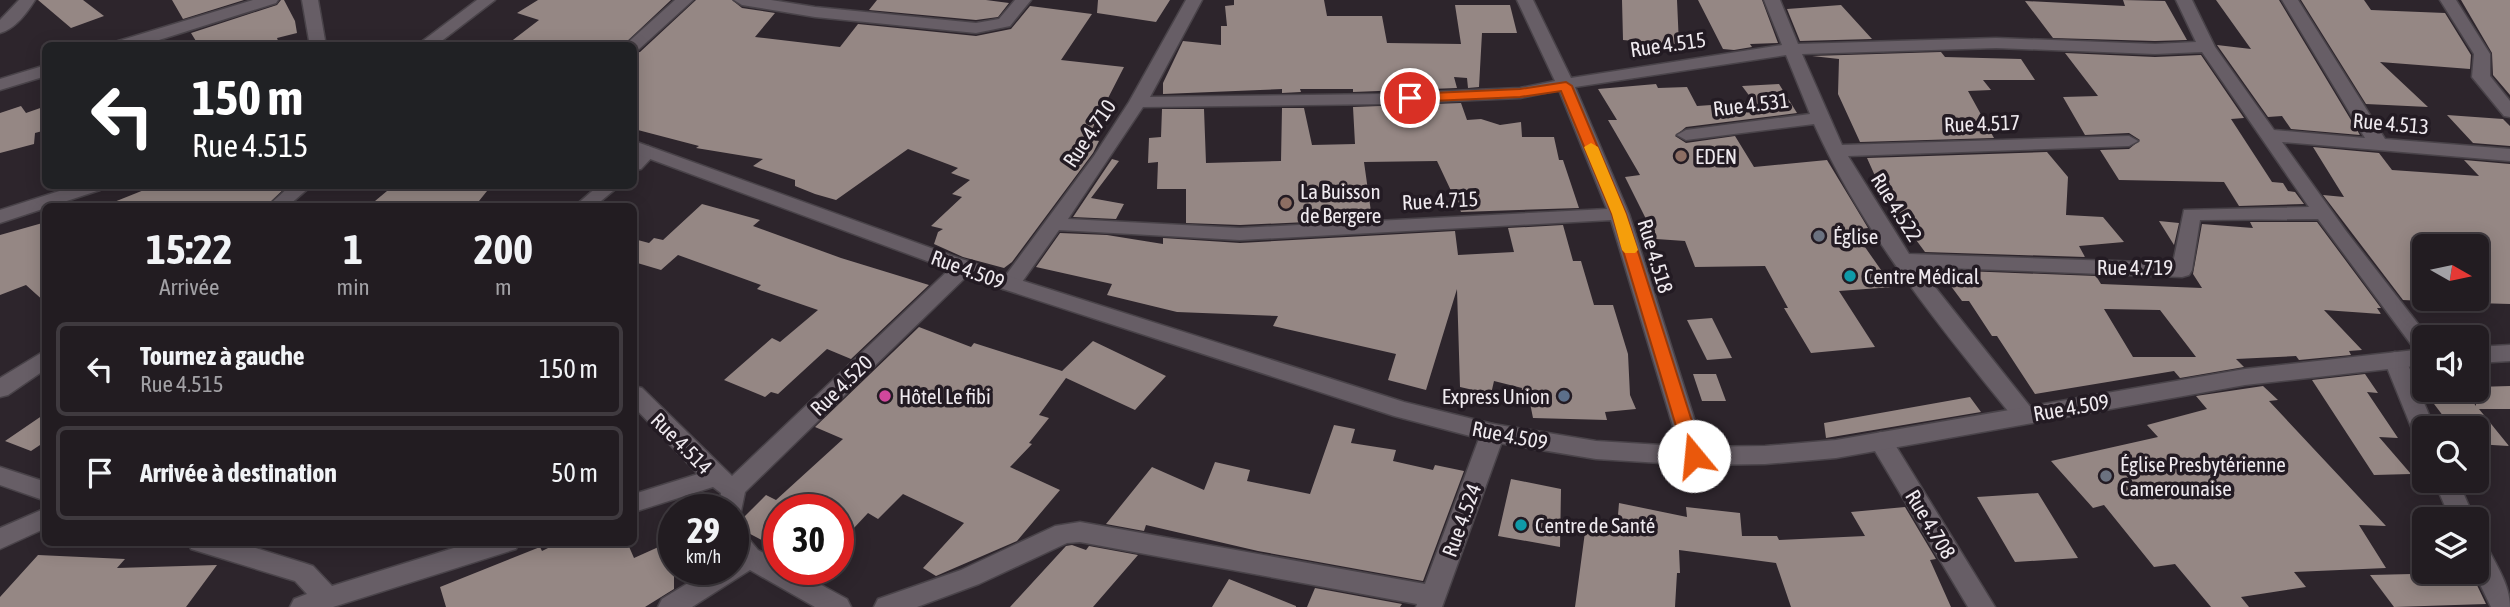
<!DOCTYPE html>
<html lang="fr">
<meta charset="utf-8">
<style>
:root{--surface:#221c21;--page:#2e292e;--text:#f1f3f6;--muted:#a2a1a5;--line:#3f3a3f}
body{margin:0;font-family:"Asap Condensed",sans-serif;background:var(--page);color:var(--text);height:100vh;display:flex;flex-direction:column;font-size:26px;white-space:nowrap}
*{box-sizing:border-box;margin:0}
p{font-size:23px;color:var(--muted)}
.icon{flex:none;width:38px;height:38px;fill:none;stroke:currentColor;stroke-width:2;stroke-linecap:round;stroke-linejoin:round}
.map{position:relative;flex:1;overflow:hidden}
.details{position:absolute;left:42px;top:203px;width:595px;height:343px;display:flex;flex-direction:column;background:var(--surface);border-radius:10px;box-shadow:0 4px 18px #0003,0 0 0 2px var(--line)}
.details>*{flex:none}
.top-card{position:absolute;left:42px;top:42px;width:595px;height:147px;border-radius:10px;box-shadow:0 4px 18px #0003,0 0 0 2px var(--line);background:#202124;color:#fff;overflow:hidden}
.needle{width:46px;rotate:99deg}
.fabs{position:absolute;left:2412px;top:234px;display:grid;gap:14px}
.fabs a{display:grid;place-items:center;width:77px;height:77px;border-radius:10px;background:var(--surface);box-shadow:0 4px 18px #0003,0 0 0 2px var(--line);font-size:35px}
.speed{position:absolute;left:658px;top:494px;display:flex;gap:14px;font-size:35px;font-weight:700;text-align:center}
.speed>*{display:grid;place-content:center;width:91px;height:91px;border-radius:50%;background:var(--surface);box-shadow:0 4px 18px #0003,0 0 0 2px var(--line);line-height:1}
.speed small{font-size:18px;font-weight:400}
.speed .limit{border:10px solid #d22;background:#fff;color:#111}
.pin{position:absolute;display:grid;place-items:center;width:60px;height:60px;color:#fff;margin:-30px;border:4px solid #fff;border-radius:50%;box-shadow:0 2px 7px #0007}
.me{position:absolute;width:77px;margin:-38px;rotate:343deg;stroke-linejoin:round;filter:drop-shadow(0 0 5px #0008)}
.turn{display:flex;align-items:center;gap:24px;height:147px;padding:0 35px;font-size:32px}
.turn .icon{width:91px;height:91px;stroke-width:2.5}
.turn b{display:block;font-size:49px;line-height:60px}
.eta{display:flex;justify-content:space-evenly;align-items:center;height:119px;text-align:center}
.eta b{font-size:42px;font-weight:700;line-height:49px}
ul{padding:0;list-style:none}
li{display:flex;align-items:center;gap:21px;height:94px;margin:0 14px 10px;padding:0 21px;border:4px solid var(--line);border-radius:10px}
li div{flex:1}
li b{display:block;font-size:26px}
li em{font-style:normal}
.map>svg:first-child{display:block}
.building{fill:#958784;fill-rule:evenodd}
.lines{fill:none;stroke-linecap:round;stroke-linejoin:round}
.minor-casing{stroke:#494349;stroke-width:3}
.tertiary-casing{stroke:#494349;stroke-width:3}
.minor{fill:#675e66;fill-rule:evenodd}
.tertiary{fill:#675e66;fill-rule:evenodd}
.route{fill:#ea580c;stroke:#983908;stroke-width:2}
.slow{fill:#f59e0b}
.education-dot{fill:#8d6e63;stroke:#231b23;stroke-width:2.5}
.worship-dot{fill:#6b7280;stroke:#231b23;stroke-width:2.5}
.culture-dot{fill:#0f9aa8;stroke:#231b23;stroke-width:2.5}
.hotel-dot{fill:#d1479c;stroke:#231b23;stroke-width:2.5}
.service-dot{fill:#5c6f8a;stroke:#231b23;stroke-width:2.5}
.labels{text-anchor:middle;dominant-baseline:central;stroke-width:7;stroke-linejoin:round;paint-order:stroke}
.street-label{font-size:21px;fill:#efeaef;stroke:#231b23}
.poi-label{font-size:21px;fill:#efeaef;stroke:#231b23;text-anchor:start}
</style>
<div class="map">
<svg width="2510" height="607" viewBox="0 0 2510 607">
<rect width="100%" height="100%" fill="#2d252c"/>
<path class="building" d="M38,0H83L104,16L71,28Z
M172,0H244L183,19Z
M281,0H284L295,21L297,33L277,38L280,46H199L191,33L277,5Z
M538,0H671L622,46H505L539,20L517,13Z
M696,0H732L742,8L775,13L755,37L840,47L858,24L976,36L1011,29L1030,6L1092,14L1061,60L1124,67L1087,139L1099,141L1093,153L1012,262L1004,268L963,257L934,244L938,232L943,229L931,226L962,197L952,194L970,180L951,173L958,168L908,149L836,200L815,194L795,186V180L753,166L763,159L696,148L699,146L634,129V53L640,52Z
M877,0H986L1009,3L998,17L976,20L869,10Z
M1098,0H1170L1156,22L1097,13Z
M1234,0H1324L1327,16H1382L1387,43L1461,44L1455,5H1510L1517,33H1482L1479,87L1468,88L1467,78L1454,77L1457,88L1353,92V89H1300L1301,92L1282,93V89L1163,94V83L1183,41L1221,45V26H1227L1225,6L1234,5Z
M1622,0H1677L1679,45L1623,40Z
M1698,0H1762L1778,43L1750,44L1752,47L1734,50L1723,49Z
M2123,0L2165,1L2187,40L2155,41L2053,38L2025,1L2125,6Z
M2216,0H2279L2360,135L2291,129L2282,116L2268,117L2217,45L2251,49Z
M2301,0H2364L2371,10L2445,13L2471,55L2470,69L2380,62L2428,107L2366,104Z
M2461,0H2510V95L2493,75L2492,53Z
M1841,5L1872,39L1800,41L1787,9Z
M1941,52L1945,57L2021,59L2035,80H1983L1991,90L1968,91L1994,138L1860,142L1838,94L1839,59L1812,56Z
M2065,53L2155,57L2201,55L2244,118L2231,119L2272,182L2283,183L2288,191L2295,192L2304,204L2239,206L2224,182L2119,180L2100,150L2129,149L2140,140L2129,133L2085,135L2063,97L2098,96Z
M1656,84L1658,88L1687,87L1697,106L1754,102L1742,86L1779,84L1797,113L1686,127L1675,136L1686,143L1735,136L1754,167L1827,160L1868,228L1853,230L1893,287L1839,291L1875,347L1811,353L1784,308H1788L1765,266L1695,267L1685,241L1656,239L1625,177L1640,175L1608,120H1617L1598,89Z
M1461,103L1467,120L1481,119L1500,125L1521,122L1522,137H1554L1559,160H1563L1579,208L1461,212L1437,161L1364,162L1372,219L1240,225L1186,223V189H1157L1158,162L1148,163L1149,138L1161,137L1162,109H1204L1206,163L1281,161L1282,108H1304L1312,145L1355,144L1353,107Z
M21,106L26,113L46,106V130L35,133L34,144L0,153V113Z
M2447,115L2503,119L2510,126V146L2473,143Z
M2313,147L2379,153L2392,170L2479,176L2464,160L2510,164V304L2476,303V247H2424V301L2403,300L2323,195L2344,197Z
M2047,152L2068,177L2066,215L2103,217L2124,242L2079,246L2085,257L1925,252L1905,225H1897L1867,158Z
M1112,159L1119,161L1091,198L1124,204L1116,219L1073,217Z
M154,186H287L266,206H104Z
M393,186H491L475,206H369Z
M702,204L760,220L753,226L841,258L929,285L851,359L827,349L778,394L771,392L765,397L724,380L772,338L780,342L818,310L757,289L761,285L678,255L661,270L634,262V239L649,243L654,238L663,240Z
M2159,221L2179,223L2174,245Z
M46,222V303L26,285L0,295V235Z
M2250,222H2317L2381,308H2377L2381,314L2324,310L2362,350L2349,351L2351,355L2299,360L2296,356L2236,359L2244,367L2180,378L2174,371L2035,394L1997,336H1992L1969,301H1962L1939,270L2096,276L2101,284L2202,288L2193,274L2202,224L2253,228ZM2104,309L2160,310L2196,357H2133Z
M1563,225L1573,261H1581L1594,305H1613L1628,354L1630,395L1636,409L1605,412L1607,420L1533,418L1530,403L1520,400L1522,388L1494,381L1491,394L1460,387L1457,289L1426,390L1388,380L1396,354L1273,326L1278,316L1177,312L1107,295L1112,284L1036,267L1060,233L1107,235L1163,244V238L1240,243L1455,231L1458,255L1514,252L1508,228Z
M1712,318L1732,358L1707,360L1687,320Z
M919,327L971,347L974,343L1062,371L1093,341L1166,376L1135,410L1066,378L1039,415L1049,418L1029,443L1032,444L1010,467L1060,490L1017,541L936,576L923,568L964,523L903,494L878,519L868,513L838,545V509H779V549L735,526L766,495L776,500L843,439L815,427Z
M1693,374H1716L1726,401H1702Z
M2365,374L2378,393L2367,392L2398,438L2379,437L2411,474L2374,475L2312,380Z
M2263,386L2278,400L2269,401L2386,526L2359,525L2386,568L2294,572L2306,587L2241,597L2249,607H2211L2175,564L2154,567L2104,505L2093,508L2051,461L2158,437L2147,425L2207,409L2196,396Z
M2510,386V409H2479L2509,446L2476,444V429H2453L2428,396L2470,398L2476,406V387Z
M1970,397L1981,412L1826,438L1824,423Z
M46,413V441L31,451L5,441Z
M1334,425L1355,429L1351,443L1396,450L1393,461L1433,470L1435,465L1464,471L1423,581L1258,551L1146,525L1144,531L1106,524L1152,467L1204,490L1215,462L1250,470L1247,481L1310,494Z
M1511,479L1561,489L1560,547L1498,536Z
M2038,493L2078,558L2015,562L1977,497Z
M1619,503L1687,517L1686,507L1740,513L1742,536H1777L1779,540L1865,536L1851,512L1905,507L1936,559L1930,560L1951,607H1791L1776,563L1679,550L1680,573H1677L1675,607H1575L1585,532L1598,535L1600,523L1617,527Z
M674,540V589L645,607H446L440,587L540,547L542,551L560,542H627L634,558Z
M1072,545L1086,550L1089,546L1138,555L1093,607H1010L1066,546Z
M38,555L125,559L117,568L217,565L186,607H0V597Z
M2453,573L2458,579L2475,581L2486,604L2394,607L2370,575Z
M1229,579L1296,606V607H1212Z
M1315,588L1402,604L1400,607H1307Z"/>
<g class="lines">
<g class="minor-casing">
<path id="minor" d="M19,0H35C27,13 15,29 0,33V20Z
M253,0H278L276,3L140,46H113L115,42Z
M302,0H318L326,46H310Z
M675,0H693L638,50L634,51V46H624Z
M734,0H771L815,7L976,23L999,19L1015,0H1031L1010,26L976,33L815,17L742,5Z
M1186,0H1202L1150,97L1383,94L1520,88L1555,81L1517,0H1533L1571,78L1782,45L1764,0H1780L1798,44L1996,38L2155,44L2196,42L2176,0H2192L2215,47L2274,130L2365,138L2282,0H2298L2385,139L2510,149V161L2282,142L2346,231L2429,338H2424V353L2416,351L2318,219L2200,220L2192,270L2189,275L2182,277L1919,267L2032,409L2035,415L2032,421L2024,423L2016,421C1941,328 1863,234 1814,124L1686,140L1677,135L1686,130L1810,114L1786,55L1575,87L1629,214L1706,456L1702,462L1694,465L1686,462L1682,456L1611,220L1240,240L1059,230L1017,289H1003L1000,284L1003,279L1094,156L1129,102ZM1996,48L2155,54L2202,52L2309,207L2184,210L2173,263L1909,254L1848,156L2129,146L2138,141L2129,136L1842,145L1802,54ZM1559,90L1607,209L1240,228L1068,219L1143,107L1383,104L1520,98Z
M2440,0H2456L2490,54V76L2510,101V117L2504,116L2472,77L2474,54Z
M46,65V76L0,90V79Z
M648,146L657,152L641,169L634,170V155Z
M290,186H311L288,206H268Z
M598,186H619L595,206H575Z
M964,260L971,262L974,267L971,272L745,492L740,516L733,518V509H719L721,493L713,487L634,512V494L698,474L634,407V386L642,388L732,476L957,262Z
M46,350V369L8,395L0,397V378Z
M2395,352L2403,355L2406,360L2435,429H2424V437L2416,435L2412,429L2384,360L2387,355Z
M1493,424L1501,427L1505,433L1442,607H1416L1417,604L1080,542L1067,543L979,584L917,607H874L878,599L961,570L1055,526L1080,522L1425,584L1481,433L1485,427Z
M1881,432L1889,435L1995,607H1968L1869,441L1873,435Z
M0,467L46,482V501L0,485Z
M2434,481H2458L2475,520H2451Z
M46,508V528L0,549V528Z
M733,528L742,531L758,550L779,561V569H792L847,599L851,607H815L750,570L692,607H658L662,599L711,569H733Z
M2476,540L2485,543C2495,563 2510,584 2510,607H2491L2474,572Z
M188,542H236L304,563L313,566L332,586L473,542H519L516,549L333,607H290L294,599L307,594L295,581L191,549Z"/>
</g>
<g class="tertiary-casing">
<path id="tertiary" d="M477,0H495L435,46H416Z
M634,141L1017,279L1404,402L1493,424L1596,441L1694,447L1765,446L1836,440L2245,369L2424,349V365L2245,385L1836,458L1765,464L1694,465L1596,459L1493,442L1394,416L1003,289L634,153Z
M75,186H103L100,190L0,223V210Z
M2510,345V361L2476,363V347Z"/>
</g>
<use href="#minor" class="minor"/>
<use href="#tertiary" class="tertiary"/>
</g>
<path class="route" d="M1566,82L1572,86L1626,214L1703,456L1700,460H1688L1685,456L1612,214L1561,91L1520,97L1410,102L1404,98L1410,94L1520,89Z"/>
<path class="slow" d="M1591,143L1598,147L1626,214L1638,250L1635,253H1625L1622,250L1612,214L1584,147Z"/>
<g class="education-dot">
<circle cx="1681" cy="156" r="7"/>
<circle cx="1286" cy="203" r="7"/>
</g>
<g class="worship-dot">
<circle cx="1819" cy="236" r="7"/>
<circle cx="2106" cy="476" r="7"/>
</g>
<g class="culture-dot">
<circle cx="1850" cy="276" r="7"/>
<circle cx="1521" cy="525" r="7"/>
</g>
<circle class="hotel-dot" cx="885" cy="396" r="7"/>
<circle class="service-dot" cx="1564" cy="396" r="7"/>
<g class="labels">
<g class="street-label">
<text transform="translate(1668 44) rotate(-8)">Rue 4.515</text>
<text transform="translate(1751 104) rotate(-7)">Rue 4.531</text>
<text transform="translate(1982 123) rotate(-2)">Rue 4.517</text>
<text transform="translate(2391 123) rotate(5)">Rue 4.513</text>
<text transform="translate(1089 133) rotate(-56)">Rue 4.710</text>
<text transform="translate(1440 200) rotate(-3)">Rue 4.715</text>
<text transform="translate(1897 207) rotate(58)">Rue 4.522</text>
<text transform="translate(1656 256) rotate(73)">Rue 4.518</text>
<text x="2135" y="267">Rue 4.719</text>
<text transform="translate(968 269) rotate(20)">Rue 4.509</text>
<text transform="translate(841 385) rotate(-44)">Rue 4.520</text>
<text transform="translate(2071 407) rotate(-10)">Rue 4.509</text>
<text transform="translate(1510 435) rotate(11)">Rue 4.509</text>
<text transform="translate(682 443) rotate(45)">Rue 4.514</text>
<text transform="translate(1461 520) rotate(-70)">Rue 4.524</text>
<text transform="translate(1931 524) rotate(59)">Rue 4.708</text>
</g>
<g class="poi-label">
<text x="1695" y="156">EDEN</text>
<text x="1300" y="191">La Buisson<tspan x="1300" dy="24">de Bergere</tspan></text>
<text x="1833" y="236">Église</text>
<text x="1864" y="276">Centre Médical</text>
<text x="899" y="396">Hôtel Le fibi</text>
<text x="1550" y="396" text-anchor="end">Express Union</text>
<text x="2120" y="464">Église Presbytérienne<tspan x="2120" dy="24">Camerounaise</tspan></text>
<text x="1535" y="525">Centre de Santé</text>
</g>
</g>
</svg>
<div class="fabs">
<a><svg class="needle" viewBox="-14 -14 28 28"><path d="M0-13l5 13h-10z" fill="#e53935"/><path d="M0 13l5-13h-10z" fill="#a2a1a5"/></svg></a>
<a><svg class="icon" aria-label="sound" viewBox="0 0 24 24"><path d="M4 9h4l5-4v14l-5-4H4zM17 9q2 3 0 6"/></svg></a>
<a><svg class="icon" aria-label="search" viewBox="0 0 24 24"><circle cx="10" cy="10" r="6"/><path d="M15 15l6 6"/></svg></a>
<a><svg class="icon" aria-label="layers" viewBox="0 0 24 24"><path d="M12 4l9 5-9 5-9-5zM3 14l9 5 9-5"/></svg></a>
</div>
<div class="speed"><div>29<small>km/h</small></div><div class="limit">30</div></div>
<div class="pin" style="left:1410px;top:98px;background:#d93025"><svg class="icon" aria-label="arrive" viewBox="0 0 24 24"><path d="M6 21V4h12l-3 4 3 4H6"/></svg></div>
<svg class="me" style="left:1694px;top:456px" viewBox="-20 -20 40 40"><circle r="19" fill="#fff"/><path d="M0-13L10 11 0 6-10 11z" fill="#ea580c"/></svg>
<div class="top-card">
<div class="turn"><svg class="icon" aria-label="left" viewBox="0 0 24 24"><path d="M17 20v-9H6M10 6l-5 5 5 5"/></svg><div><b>150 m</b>Rue 4.515</div></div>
</div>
<section class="details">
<div class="eta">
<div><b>15:22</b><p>Arrivée</p></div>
<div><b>1</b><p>min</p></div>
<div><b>200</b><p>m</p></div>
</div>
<ul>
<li><svg class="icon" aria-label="left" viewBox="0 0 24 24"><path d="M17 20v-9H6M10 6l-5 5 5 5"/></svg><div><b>Tournez à gauche</b><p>Rue 4.515</p></div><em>150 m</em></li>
<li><svg class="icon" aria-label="arrive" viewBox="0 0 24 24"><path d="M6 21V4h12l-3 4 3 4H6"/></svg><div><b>Arrivée à destination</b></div><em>50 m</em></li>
</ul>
</section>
</div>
